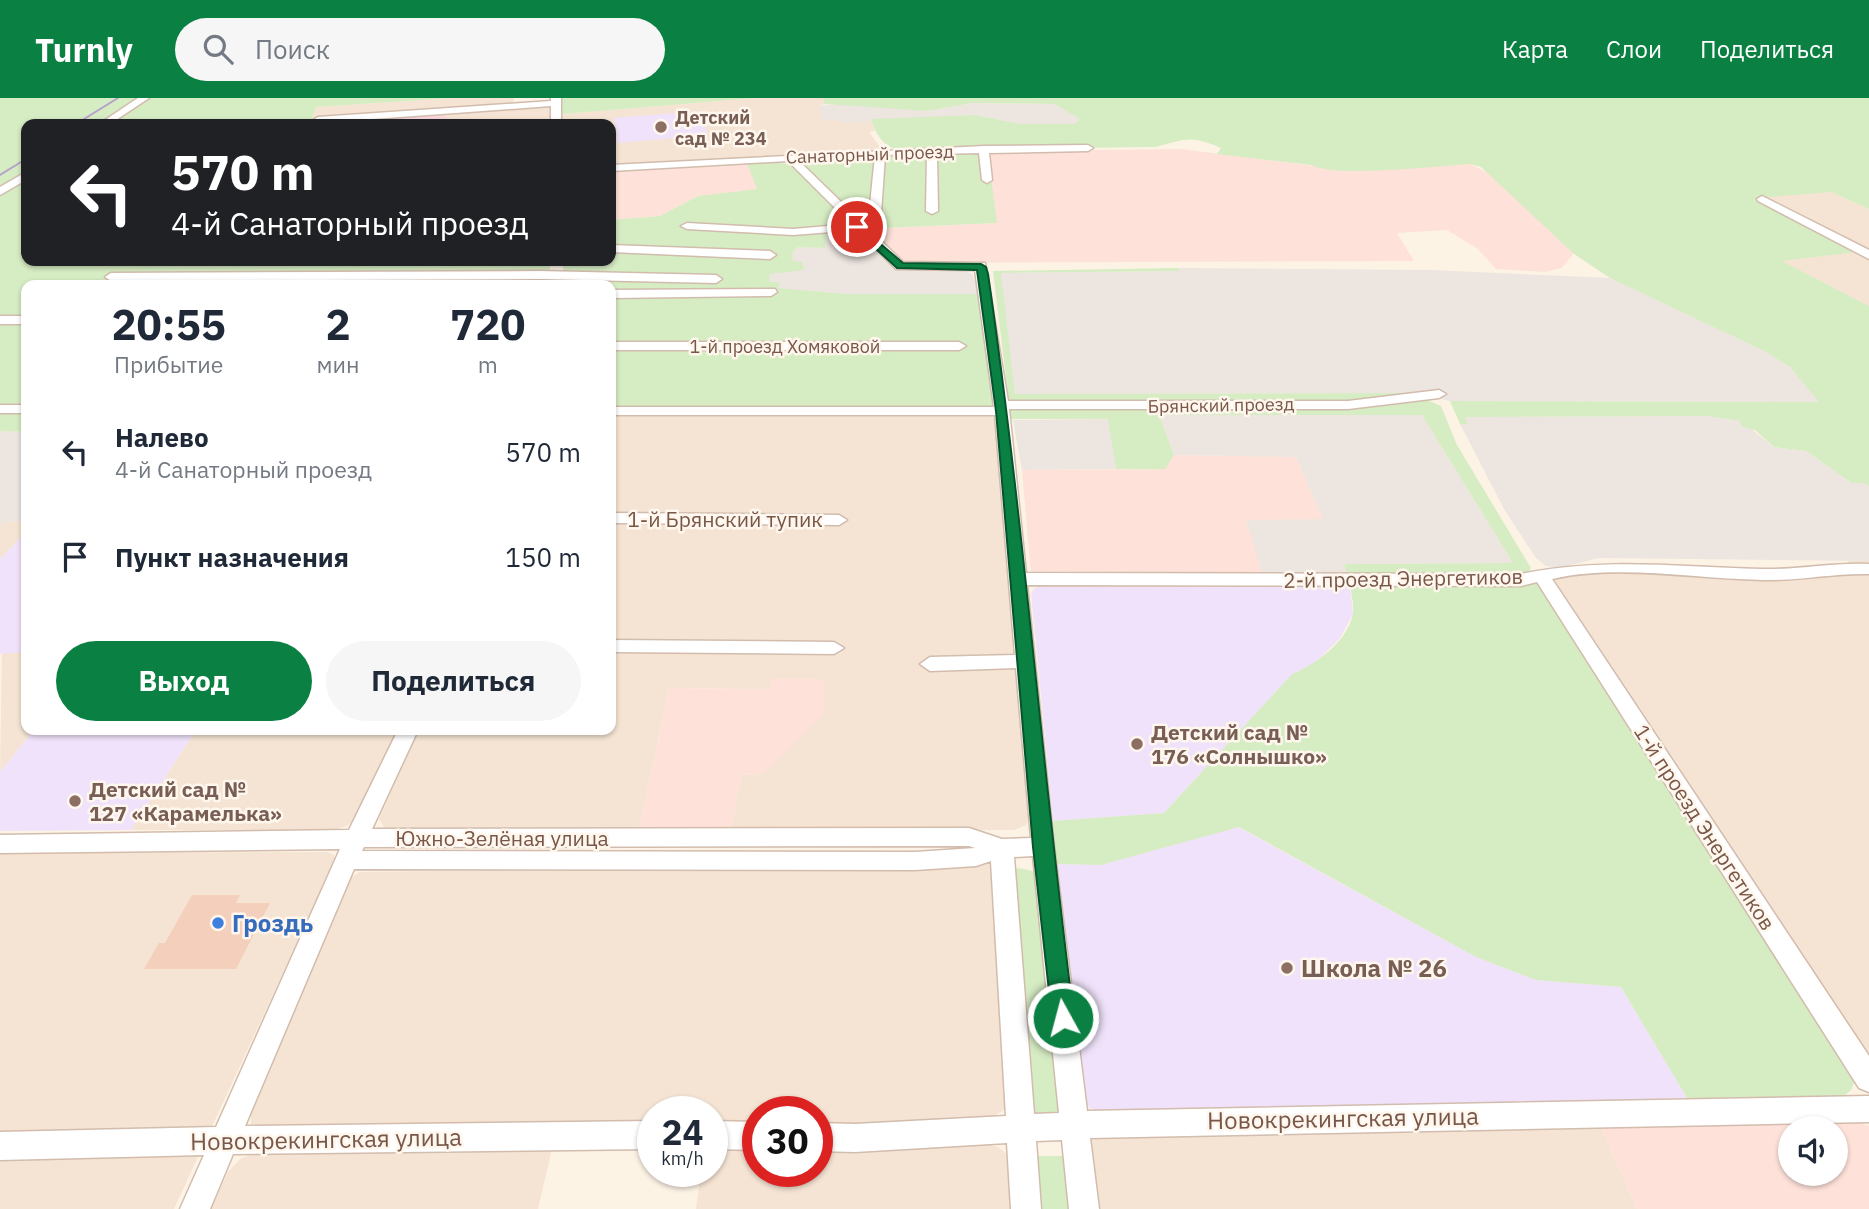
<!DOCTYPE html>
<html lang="ru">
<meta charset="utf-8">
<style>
:root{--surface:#fff;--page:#f6f6f7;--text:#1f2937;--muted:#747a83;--accent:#0b8043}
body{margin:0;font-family:"IBM Plex Sans",sans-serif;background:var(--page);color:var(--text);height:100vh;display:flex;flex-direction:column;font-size:26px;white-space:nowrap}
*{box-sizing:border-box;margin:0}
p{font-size:23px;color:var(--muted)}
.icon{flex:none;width:38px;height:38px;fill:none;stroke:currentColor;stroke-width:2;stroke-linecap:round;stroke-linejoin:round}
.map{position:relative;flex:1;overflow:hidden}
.side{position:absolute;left:21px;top:182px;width:595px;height:455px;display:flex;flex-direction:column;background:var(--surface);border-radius:14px;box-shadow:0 2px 5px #0004}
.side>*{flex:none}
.top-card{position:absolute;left:21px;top:21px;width:595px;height:147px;border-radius:14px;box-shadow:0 2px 5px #0004;background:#202124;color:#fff;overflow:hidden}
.fabs{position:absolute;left:1778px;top:1018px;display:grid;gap:14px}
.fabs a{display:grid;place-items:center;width:70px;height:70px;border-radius:50%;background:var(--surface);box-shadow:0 2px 5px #0004;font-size:35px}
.speed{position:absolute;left:637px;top:998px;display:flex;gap:14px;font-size:35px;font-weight:700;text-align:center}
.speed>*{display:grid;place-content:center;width:91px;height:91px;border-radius:50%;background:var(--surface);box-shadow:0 2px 5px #0004;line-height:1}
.speed small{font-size:18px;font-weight:400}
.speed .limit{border:10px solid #d22;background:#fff;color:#111}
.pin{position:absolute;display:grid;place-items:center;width:60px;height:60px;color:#fff;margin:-30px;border:4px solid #fff;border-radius:50%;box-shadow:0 2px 7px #0007}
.me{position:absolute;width:77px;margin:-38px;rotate:353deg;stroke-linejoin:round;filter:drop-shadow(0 0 5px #0008)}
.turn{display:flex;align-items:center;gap:24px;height:147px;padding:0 35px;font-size:32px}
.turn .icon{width:91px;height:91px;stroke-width:2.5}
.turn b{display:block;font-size:49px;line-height:60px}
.eta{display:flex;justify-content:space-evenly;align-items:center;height:119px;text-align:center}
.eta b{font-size:42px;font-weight:800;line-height:49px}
.primary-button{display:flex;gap:14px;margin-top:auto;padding:14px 35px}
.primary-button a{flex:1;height:80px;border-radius:42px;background:var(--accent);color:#fff;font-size:28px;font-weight:800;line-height:80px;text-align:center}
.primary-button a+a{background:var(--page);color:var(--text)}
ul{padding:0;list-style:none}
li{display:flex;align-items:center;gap:21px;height:105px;padding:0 35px}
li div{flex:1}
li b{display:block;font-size:26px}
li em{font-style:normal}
header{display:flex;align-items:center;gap:42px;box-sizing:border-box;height:98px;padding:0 35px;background:var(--accent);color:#fff}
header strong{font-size:33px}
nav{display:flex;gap:38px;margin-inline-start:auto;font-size:24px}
.search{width:490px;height:63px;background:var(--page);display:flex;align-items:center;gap:18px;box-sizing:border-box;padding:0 24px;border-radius:38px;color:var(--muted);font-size:26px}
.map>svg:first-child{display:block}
.residential{fill:#f5e4d3}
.commercial{fill:#fee2d9;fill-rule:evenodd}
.industrial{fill:#ede5e0}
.education{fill:#f0e2fa}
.medical{fill:#fcd8de}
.green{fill:#d6ecc3}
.building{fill:#f4cfbc}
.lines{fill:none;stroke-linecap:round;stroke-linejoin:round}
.minor-casing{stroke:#d2bcad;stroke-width:3}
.minor{fill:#fff;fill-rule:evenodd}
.tram{stroke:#b5a3c8;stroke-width:2}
.route{fill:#0b8043;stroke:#07532c;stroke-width:2}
.education-dot{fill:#8d6e63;stroke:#fff7ed;stroke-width:2.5}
.shop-dot{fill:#3f7fe0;stroke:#fff7ed;stroke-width:2.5}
.labels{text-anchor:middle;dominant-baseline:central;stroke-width:5;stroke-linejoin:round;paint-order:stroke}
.far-education-label{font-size:18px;font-weight:bold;fill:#785e54;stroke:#fff7ed;text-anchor:start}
.far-street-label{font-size:18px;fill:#785749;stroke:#fff7ed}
.street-label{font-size:21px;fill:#785749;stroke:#fff7ed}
.education-label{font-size:21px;font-weight:bold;fill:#785e54;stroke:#fff7ed;text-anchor:start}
.near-shop-label{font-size:24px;font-weight:bold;fill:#366cbe;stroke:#fff7ed;text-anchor:start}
.near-education-label{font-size:24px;font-weight:bold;fill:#785e54;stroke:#fff7ed;text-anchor:start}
.near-street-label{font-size:24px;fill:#785749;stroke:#fff7ed}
</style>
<header>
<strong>Turnly</strong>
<div class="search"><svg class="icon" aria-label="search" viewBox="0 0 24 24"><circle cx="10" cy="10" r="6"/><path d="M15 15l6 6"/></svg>Поиск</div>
<nav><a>Карта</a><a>Слои</a><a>Поделиться</a></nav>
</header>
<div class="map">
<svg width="1869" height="1111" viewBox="0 0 1869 1111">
<rect width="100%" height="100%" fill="#fdf3e5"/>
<path class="residential" d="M453,0H514L513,7L312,21L316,9Z
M757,0H822L825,6L819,7L822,22H838L841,25L871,21L875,33L869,34L882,52L611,69V26H562V16Z
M551,7L550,26H444L448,13Z
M1831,94L1869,111V208L1781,163L1857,154L1754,99Z
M611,316H985L998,322L1032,713L1026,727L1014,732L731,733L741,677L764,676L773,580L770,591L669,590L639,732L385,731L379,721L419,632H611Z
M26,423V434L0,461V429L6,424Z
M1848,463H1869V969L1552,483L1555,478L1565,476L1852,473Z
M2,554H26V632H34L0,674Z
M196,632H398L358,718L347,728L334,732H131Z
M327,754L334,757L335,762L174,1111H0V755Z
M994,766L1010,994L1004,1012L994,1018L857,1028L817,1029V1013H758V1029H712V1013H653V1029L262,1032L251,1026V1014L351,780L359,774Z
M1598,1022L1637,1111H1096L1090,1049L1091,1041L1097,1036Z
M982,1045L998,1049L1010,1059L1013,1111H696L701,1073H712V1050H758V1073H817V1051Z
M552,1051L538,1111H211L228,1074L240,1061L256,1054Z"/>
<path class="commercial" d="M1181,51L1346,72L1470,66L1490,76L1574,155L1562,170L1545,174L1496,171L1478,151L1447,132L1397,135L1414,163L900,165L863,131L996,125L982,53Z
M746,63L758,91L698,98L660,118L611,122V73Z
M1174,357L1296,359L1323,421L1263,478L1031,475L1022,372L1164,371Z
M773,580L824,581V615L764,676L741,677L731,733L639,732L669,590L770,591Z
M1851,1021L1869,1028V1111H1637L1598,1022ZM1790,1031H1836V1076H1790Z"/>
<path class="industrial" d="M973,5L1054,6L1081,21L1076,26H1020L975,17L841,25L837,22H822L819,7L856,6L927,13Z
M827,132H854L897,172L963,171L972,176L980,196H847L777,190L780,185L768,184L770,176L793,164L792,155L798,149L825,150Z
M1177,170L1430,172L1610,180L1766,254L1790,269L1820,304L1450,303L1410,295L1015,296L1000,175L1178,173Z
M1159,317H1422L1513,465L1345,466L1348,478H1263L1246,422L1323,421L1296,359L1174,357Z
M1706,318L1741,323L1774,349L1806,353L1852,385H1865L1869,389V463L1599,460L1559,470L1546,468L1536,460L1504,411L1460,326L1468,325L1464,319Z
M1109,321L1116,371L1022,372L1013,322Z
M0,333L26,334V423L6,424L0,429Z"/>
<path class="education" d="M701,13L708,37L618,45L614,20Z
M26,434V554L0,556V461Z
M1350,486L1353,516L1340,540L1312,568L1292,576L1164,715L1053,723L1031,495L1035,490L1043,487Z
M34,632H196L131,732L0,733V674Z
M1238,729L1476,859L1536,882L1621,889L1687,1000L1103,1016L1090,1010L1085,1004L1056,766L1101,767Z"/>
<path class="medical" d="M448,13L444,26H368L371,19Z"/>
<path class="green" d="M0,0H139L99,26H26V73L0,90Z
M150,0H453L316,9L311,23L109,26Z
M562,0H757L562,16Z
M822,0H1869V111L1831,94L1755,100L1858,154L1782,163L1869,208V389L1865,385H1852L1806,353L1774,349L1756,333L1742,328L1740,323L1706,318L1465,319L1468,326H1460L1450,303L1819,304L1790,269L1766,254L1610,180L1574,156L1481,69L1470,66C1438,68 1334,80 1311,67L1217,56L1221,50C1188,36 1185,42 1155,49L899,52C884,50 875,35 871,21L975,17L1020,26H1075L1080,21L1054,6L973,5L927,13L825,6Z
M982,53L988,57L997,125L863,131L799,64L806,60Z
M769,62L792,67L854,132H827L825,150L798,149L792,155L793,163L802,164L804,172L770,176L769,184H780L778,190L847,196H980L996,307L985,311L611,310V187H563V163H611V122L660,118L698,98L757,91L746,63Z
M26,80V163H550V187H26V334L0,333V97Z
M1177,170L1179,173L1001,175L1015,296L1410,295L1441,308L1457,347L1531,470L1528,475L1348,478L1344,466L1513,465L1422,317H1159L1174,357L1165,371H1116L1108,321H1011L993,173Z
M1538,485L1545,491L1857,978L1851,992L1843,999L1687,1000L1621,889L1536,882L1476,859L1239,729L1101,767L1056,766L1053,723L1164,715L1292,576C1315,567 1350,542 1353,514C1354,506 1351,495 1350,486Z
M1018,770L1037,774L1064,1009L1058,1016L1033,1019L1012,773Z
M1037,1058H1063L1072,1067L1075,1111H1037L1034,1066Z"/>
<path class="building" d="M192,797H240L236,805H270L236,871H144L159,845H165Z"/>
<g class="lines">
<g class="minor-casing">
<path id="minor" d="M138,0H149L110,26H99Z
M551,0H561V26H551V8L318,25L313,22L318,19L551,3Z
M984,48L1088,47L1093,50L1088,53L989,55L992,82L987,85L982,82L979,55L937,56L938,113L932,116L926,113L927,56L885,57L881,116L875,119L869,116L875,58L798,62L903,164L985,165L1008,303H1348L1439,292L1446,296L1439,300L1348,311H1009L1026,475L1521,476C1601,459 1680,469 1762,471C1797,472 1833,464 1869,466V476C1833,475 1798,483 1762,482C1695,481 1618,466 1552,481L1869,958V994L1859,990L1537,484L1521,488L1027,487L1054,749L1087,1013L1869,998V1024L1090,1040L1099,1111H1069L1062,1042L1036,1043L1041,1111H1011L1007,1045L855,1054L817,1053V1025L855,1026L1006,1018L991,763L976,768L915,772L354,771L245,1028L653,1023V1051L233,1056L210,1111H180L204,1057L0,1062V1034L216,1029L340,751L0,755V737L349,732L398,632H418L372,731L969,730L1002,741L1031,740L1016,570L930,573L920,566L930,559L1015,557L995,317H611V309H994L975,172L896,171L857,132L793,137L687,131L681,128L687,125L793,131L851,126L788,63L611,73V67ZM969,748L975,750L915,754L362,753L364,749ZM1033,758L1059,1015L1034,1016L1014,759Z
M26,74V82L0,97V89Z
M1762,98L1869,152V161L1758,103L1757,101Z
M611,147L770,153L776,157L770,161L611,154Z
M540,173L716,177L722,181L716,185L540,181L111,183L105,179L111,175Z
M775,191L777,194L771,198L611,200V192Z
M0,218H26V226H0Z
M611,244H959L966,248L959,252H611Z
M0,307H26V315H0Z
M611,415L839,417L847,422L839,427L611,425Z
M611,542L834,544L844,550L834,556L611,554Z
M712,1023L758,1024V1052L712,1051Z"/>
</g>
<use href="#minor" class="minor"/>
<path class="tram" d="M76,26L118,0
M0,77L26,61"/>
</g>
<path class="route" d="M857,126L903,165L981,166L986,169L988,176C1024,423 1042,673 1074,920L1071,927L1063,930L1055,927L1052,920L1033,749L996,313L977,172L897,170L854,131Z"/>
<g class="education-dot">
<circle cx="661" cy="29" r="7"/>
<circle cx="1137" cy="646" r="7"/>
<circle cx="75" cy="703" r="7"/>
<circle cx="1287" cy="870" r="7"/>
</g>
<circle class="shop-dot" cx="218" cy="825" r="7"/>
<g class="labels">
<g class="far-education-label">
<text x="675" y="19">Детский<tspan x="675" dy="21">сад № 234</tspan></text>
</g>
<g class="far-street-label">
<text transform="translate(870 56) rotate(-2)">Санаторный проезд</text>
<text x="785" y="248">1-й проезд Хомяковой</text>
<text transform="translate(1221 307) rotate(-1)">Брянский проезд</text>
</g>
<g class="street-label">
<text x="725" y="421">1-й Брянский тупик</text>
<text transform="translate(1403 480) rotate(-1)">2-й проезд Энергетиков</text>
<text transform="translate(1705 729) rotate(57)">1-й проезд Энергетиков</text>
<text x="502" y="740">Южно-Зелёная улица</text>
</g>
<g class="education-label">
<text x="1151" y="634">Детский сад №<tspan x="1151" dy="24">176 «Солнышко»</tspan></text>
<text x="89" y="691">Детский сад №<tspan x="89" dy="24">127 «Карамелька»</tspan></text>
</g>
<g class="near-shop-label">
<text x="232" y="825">Гроздь</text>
</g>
<g class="near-education-label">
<text x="1301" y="870">Школа № 26</text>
</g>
<g class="near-street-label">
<text transform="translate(1343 1020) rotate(-1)">Новокрекингская улица</text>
<text transform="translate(326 1041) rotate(-1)">Новокрекингская улица</text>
</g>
</g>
</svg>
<div class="fabs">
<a><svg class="icon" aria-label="sound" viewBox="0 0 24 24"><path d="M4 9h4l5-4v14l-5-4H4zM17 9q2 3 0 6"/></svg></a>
</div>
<div class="speed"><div>24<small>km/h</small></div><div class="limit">30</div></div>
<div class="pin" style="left:857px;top:129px;background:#d93025"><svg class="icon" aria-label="arrive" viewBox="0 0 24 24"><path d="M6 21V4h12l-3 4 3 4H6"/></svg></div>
<svg class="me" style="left:1063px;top:920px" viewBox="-20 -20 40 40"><circle r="17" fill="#0b8043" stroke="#fff" stroke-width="3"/><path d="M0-11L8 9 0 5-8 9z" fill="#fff"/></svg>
<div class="top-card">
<div class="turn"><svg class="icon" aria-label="left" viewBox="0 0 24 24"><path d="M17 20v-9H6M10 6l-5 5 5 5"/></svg><div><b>570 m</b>4-й Санаторный проезд</div></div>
</div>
<section class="side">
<div class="eta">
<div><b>20:55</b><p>Прибытие</p></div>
<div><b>2</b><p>мин</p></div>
<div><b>720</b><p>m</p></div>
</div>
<ul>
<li><svg class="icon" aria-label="left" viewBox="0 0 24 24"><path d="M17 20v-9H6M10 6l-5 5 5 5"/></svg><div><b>Налево</b><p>4-й Санаторный проезд</p></div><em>570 m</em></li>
<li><svg class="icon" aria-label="arrive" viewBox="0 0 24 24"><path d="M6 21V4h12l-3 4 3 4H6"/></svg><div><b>Пункт назначения</b></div><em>150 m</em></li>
</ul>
<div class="primary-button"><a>Выход</a><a>Поделиться</a></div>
</section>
</div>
